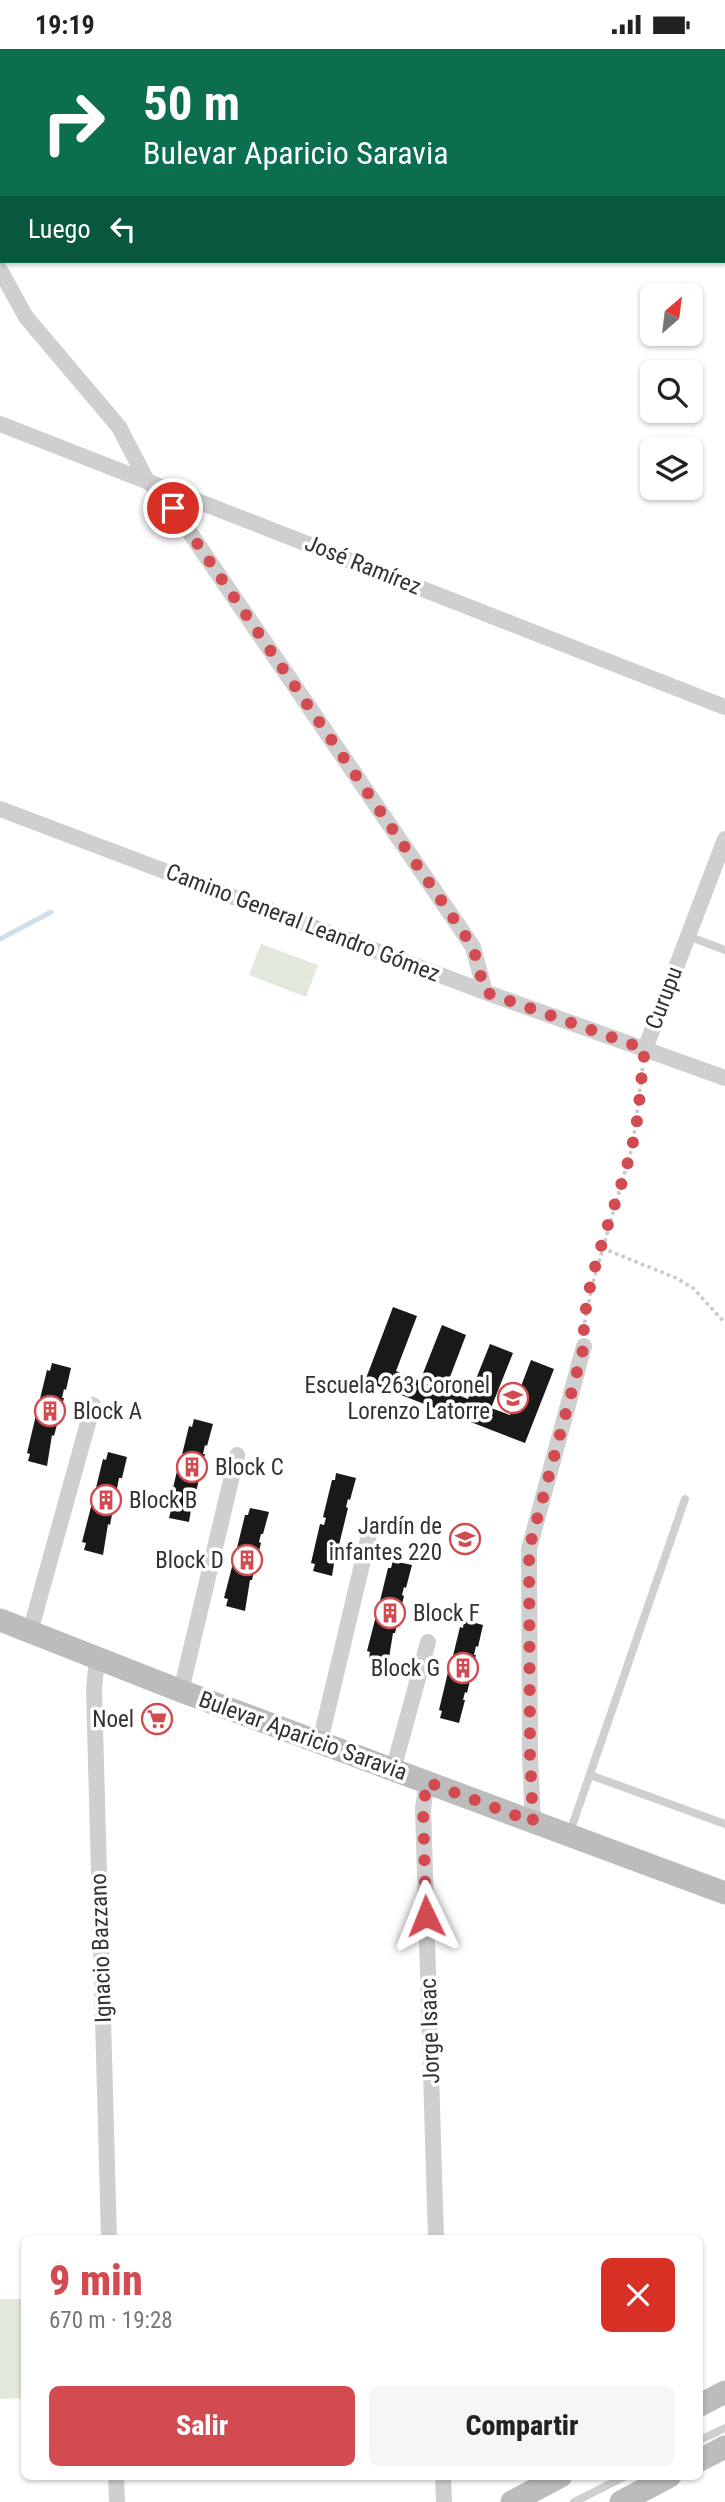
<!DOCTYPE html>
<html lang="es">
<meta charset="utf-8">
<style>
:root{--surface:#fff;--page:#f6f6f6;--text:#222;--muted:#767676;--accent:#d24b50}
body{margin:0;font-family:"Roboto Condensed",sans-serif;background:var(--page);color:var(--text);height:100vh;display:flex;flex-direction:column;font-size:26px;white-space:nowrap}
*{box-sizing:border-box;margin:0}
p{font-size:23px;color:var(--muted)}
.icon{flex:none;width:38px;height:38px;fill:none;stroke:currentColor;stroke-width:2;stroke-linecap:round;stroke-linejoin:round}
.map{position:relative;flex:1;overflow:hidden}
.sheet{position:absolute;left:21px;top:2186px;width:682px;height:245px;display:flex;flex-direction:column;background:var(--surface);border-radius:10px;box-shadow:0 2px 5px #0004}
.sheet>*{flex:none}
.banner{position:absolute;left:0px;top:0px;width:726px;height:214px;box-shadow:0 2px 5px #0004;background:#0b6e4f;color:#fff;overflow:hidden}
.needle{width:46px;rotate:28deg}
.tools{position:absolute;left:640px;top:234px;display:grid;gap:14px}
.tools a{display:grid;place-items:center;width:63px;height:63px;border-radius:10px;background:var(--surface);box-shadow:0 2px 5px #0004;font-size:35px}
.pin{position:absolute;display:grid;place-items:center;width:60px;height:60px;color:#fff;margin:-30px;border:4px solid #fff;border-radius:50%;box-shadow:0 2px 7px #0007}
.me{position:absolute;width:77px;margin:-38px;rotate:358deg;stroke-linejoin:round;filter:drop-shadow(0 0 5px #0008)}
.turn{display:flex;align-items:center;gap:24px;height:147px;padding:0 28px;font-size:32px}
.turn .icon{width:91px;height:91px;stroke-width:2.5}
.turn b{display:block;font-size:49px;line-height:60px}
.then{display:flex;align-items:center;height:66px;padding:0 28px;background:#0003;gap:14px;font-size:26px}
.round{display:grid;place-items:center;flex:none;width:74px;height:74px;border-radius:10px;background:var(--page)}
.head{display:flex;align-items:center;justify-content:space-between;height:119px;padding:0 28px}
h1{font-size:42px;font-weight:800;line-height:52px;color:var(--accent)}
.action{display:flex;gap:14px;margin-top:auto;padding:14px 28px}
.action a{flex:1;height:80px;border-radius:10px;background:var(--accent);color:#fff;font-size:28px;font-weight:800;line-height:80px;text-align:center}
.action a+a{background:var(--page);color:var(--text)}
.status{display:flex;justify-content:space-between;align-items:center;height:49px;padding:0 35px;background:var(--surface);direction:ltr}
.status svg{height:19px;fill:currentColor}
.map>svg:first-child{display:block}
.green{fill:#e2e8dc}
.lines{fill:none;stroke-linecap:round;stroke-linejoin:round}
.stream{stroke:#d1dfea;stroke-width:5}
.building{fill:#191919}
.path{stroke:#c9c9c9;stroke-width:3.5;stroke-dasharray:3.5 3.5;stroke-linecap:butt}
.lane{stroke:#cfcfcf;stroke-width:8}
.street{stroke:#cfcfcf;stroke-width:16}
.secondary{stroke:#bcbcbc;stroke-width:23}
.route{stroke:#d24b50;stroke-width:12;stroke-dasharray:0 21.6}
.labels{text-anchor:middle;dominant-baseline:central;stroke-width:7;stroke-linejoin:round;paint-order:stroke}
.street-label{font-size:23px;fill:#323232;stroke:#fff}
.poi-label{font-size:23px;fill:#323232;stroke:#fff;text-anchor:end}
</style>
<div class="status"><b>19:19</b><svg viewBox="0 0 49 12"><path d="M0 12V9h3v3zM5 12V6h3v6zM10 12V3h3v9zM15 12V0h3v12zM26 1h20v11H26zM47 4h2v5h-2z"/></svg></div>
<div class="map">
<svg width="725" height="2453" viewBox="0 0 725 2453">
<rect width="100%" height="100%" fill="#fff"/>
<path class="green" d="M261,895L318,916L306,948L249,926Z
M0,2250H24V2349L0,2350Z"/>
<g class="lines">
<path class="stream" d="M0,890L51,863"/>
</g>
<path class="building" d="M393,1258L417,1267L396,1322L420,1332L442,1276L466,1286L445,1341L468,1350L490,1295L513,1304L491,1359L510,1366L531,1311L554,1320L525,1394L365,1332Z
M52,1314L71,1319L66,1341L64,1340L62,1349H64L54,1387L52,1386L47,1417L28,1412L30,1405L27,1404L36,1366H39L41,1359L38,1358L47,1321L50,1322Z
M194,1370L213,1375L207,1397L205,1396L203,1405H205L196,1443L194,1442L189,1473L169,1469L171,1461L168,1460L177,1422L181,1423L183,1415L180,1414L189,1377L192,1378Z
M108,1403L127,1408L122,1429H119L110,1476L108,1475L103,1506L84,1501L86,1494L82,1493L92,1454L95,1455L97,1448L94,1447L103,1410L106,1411Z
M336,1424L356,1429L350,1451L348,1450L346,1458L348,1459L339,1496H337L332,1527L313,1522L315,1515L311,1514L320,1475L324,1476L326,1469L323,1468L332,1431H335Z
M250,1459L269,1463L263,1485H261L259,1493L261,1494L252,1531H250L245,1562L226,1557L228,1550L224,1549L234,1510L237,1511L239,1503H236L245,1466H248Z
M393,1512L412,1516L406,1539L404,1538L402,1546L404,1547L395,1584H393L388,1615L369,1610L370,1603L367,1602L377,1563L380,1564L382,1557L379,1556L388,1519H391Z
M464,1571L483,1576L478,1598L476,1597L474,1606H476L467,1644L465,1643L463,1651H465L459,1674L440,1669L442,1662L439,1661L448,1623L452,1624L453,1616L451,1615L460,1578L463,1579Z"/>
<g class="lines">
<path class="path" d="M602,1199L676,1229L693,1239L725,1274
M583,1281L592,1237L633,1095L643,1016"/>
<path class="lane" d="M688,887L725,901
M590,1726L725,1775
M570,1783L685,1450
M700,2391L725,2379
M574,2453L626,2427"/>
<path class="street" d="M271,0L276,2
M37,2L38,0
M606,2V0
M0,92L2,88
M724,96L725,95
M724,175L725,176
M0,221L26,268L119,378L146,430L173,459L473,898L485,943
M0,375L725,658
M0,760L485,943L725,1029
M645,1000L725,790
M30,1583L93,1356
M97,1609L94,1641L109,2189
M181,1642L237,1406
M320,1693L369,1486
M393,1721L428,1593
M427,1733L423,1759L436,2189
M533,1773L530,1707L529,1500L584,1297
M116,2427L117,2453
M443,2427L444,2453"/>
<path class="secondary" d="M0,1571L181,1642L725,1844
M700,2356L725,2343
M700,2411L725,2398
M512,2453L561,2427
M621,2453L670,2427"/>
</g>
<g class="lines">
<path class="route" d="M173,459L473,898L485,943L645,1000C640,1032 640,1066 632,1097C618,1158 580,1235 584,1297L529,1500L530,1706L533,1773L427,1733L423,1759L426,1867"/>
</g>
<defs>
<g id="school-ring" transform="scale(1.575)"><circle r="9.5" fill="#fff" stroke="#d24b50" stroke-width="1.5"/><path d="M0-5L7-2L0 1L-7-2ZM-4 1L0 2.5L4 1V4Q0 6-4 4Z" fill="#d24b50"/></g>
<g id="building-ring" transform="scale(1.575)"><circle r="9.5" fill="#fff" stroke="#d24b50" stroke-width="1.5"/><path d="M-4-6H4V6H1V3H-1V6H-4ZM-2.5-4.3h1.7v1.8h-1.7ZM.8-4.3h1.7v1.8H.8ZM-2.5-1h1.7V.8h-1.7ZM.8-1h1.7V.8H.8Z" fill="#d24b50"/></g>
<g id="supermarket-ring" transform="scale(1.575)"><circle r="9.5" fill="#fff" stroke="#d24b50" stroke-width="1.5"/><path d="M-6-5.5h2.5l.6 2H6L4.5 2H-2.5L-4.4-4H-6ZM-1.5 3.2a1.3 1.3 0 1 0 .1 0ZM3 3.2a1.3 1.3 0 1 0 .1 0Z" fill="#d24b50"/></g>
</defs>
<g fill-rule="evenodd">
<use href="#school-ring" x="513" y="1349"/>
<use href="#building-ring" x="50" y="1362"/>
<use href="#building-ring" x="192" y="1418"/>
<use href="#building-ring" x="106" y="1451"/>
<use href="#school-ring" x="465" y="1490"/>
<use href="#building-ring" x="247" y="1511"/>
<use href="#building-ring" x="390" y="1564"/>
<use href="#building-ring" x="463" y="1619"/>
<use href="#supermarket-ring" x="157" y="1670"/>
</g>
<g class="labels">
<g class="street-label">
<text transform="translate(363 516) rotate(22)">José Ramírez</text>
<text transform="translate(303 874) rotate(21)">Camino General Leandro Gómez</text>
<text transform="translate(664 949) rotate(-69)">Curupu</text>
<text transform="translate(303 1687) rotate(20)">Bulevar Aparicio Saravia</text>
<text transform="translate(101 1899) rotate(-92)">Ignacio Bazzano</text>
<text transform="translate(430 1982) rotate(-92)">Jorge Isaac</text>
</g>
<g class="poi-label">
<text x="490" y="1336">Escuela 263 Coronel<tspan x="490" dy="26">Lorenzo Latorre</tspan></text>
<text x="73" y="1362" text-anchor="start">Block A</text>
<text x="215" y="1418" text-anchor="start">Block C</text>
<text x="129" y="1451" text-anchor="start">Block B</text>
<text x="442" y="1477">Jardín de<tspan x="442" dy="26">infantes 220</tspan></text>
<text x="224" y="1511">Block D</text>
<text x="413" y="1564" text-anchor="start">Block F</text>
<text x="440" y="1619">Block G</text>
<text x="134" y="1670">Noel</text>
</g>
</g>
</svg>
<div class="tools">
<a><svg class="needle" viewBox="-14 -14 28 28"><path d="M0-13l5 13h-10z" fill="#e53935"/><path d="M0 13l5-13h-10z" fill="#767676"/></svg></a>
<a><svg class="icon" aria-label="search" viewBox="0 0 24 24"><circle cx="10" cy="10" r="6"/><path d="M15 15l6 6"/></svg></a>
<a><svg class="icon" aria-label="layers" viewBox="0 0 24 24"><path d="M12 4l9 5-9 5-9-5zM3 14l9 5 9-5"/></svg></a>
</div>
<div class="pin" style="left:173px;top:459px;background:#d93025"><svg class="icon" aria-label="arrive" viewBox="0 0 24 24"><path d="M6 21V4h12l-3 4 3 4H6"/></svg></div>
<svg class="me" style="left:426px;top:1867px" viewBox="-20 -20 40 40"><path d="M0-17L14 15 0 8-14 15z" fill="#d24b50" stroke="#fff" stroke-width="4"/></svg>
<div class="banner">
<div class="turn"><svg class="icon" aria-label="right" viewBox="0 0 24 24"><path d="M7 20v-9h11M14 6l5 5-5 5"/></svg><div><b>50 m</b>Bulevar Aparicio Saravia</div></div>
<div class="then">Luego<svg class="icon" aria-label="left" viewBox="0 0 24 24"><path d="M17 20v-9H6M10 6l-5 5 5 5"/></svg></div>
</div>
<section class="sheet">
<div class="head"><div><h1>9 min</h1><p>670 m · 19:28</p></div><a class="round" style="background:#d93025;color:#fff"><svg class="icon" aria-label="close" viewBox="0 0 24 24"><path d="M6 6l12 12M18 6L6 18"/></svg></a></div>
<div class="action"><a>Salir</a><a>Compartir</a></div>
</section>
</div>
